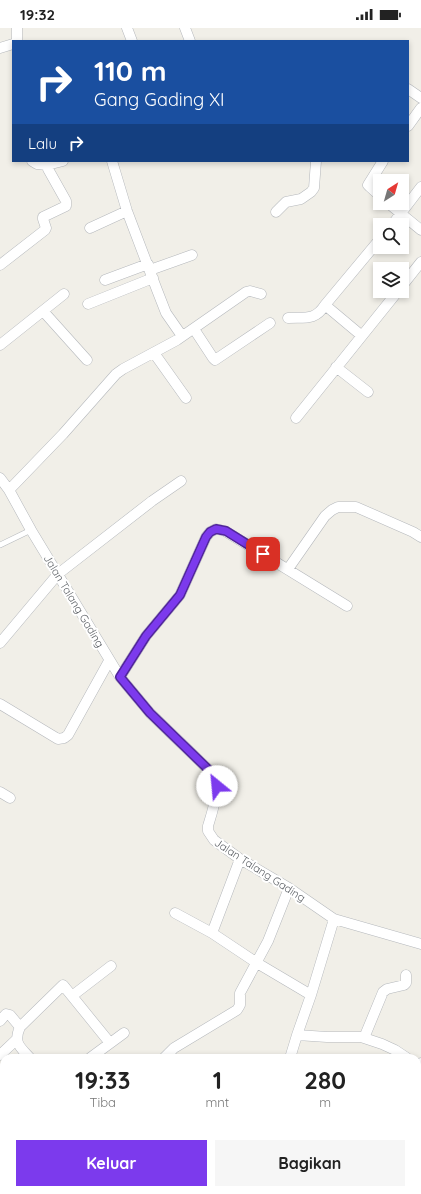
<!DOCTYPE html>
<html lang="id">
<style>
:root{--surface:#fff;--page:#f6f6f6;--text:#222;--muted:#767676;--accent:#7c3aed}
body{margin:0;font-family:Quicksand,sans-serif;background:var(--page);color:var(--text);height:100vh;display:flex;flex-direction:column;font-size:15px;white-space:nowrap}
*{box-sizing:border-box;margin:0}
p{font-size:13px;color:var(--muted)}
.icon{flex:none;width:22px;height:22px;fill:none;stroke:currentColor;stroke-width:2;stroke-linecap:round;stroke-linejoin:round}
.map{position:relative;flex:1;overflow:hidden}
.side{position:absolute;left:0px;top:1026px;width:421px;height:140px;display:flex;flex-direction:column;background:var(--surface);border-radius:12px 12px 0 0;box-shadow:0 2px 6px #0003}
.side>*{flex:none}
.banner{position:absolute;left:12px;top:12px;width:397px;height:122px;border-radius:0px;box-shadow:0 2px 6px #0003;background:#1a4fa0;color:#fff;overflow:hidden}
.needle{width:26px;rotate:37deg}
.buttons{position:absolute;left:373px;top:146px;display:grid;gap:8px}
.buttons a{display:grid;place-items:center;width:36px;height:36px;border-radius:0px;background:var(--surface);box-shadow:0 2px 6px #0003;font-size:20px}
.pin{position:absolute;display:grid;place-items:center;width:34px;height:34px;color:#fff;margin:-17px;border-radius:8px;box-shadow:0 2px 6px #0006}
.me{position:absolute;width:44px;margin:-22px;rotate:332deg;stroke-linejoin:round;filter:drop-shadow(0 0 3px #0008)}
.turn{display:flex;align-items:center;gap:14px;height:84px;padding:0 16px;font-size:18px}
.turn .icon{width:52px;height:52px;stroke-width:2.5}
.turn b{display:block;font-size:28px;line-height:34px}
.then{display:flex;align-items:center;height:38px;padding:0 16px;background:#0003;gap:8px;font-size:15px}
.eta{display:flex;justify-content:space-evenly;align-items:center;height:68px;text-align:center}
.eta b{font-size:24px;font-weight:700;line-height:28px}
.action{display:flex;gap:8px;margin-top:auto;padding:8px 16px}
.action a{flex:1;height:46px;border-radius:0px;background:var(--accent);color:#fff;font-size:16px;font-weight:700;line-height:46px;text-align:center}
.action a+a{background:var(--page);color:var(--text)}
.status{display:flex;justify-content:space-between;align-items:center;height:28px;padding:0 20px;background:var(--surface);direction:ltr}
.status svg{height:11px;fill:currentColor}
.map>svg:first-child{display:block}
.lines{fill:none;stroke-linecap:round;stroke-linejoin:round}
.service-casing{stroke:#b5b8bc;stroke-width:6}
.minor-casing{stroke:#b5b8bc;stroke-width:11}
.service{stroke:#fff;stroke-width:5}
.minor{stroke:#fff;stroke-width:10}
.route-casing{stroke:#51269a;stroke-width:10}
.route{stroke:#7c3aed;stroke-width:7}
.labels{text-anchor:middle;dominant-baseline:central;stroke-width:4;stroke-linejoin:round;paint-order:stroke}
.street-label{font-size:11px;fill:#5f6368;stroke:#fff}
</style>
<div class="status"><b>19:32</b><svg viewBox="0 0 49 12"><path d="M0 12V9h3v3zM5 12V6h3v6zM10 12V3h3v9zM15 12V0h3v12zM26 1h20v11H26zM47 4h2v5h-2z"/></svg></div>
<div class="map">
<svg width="421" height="1166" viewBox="0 0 421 1166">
<rect width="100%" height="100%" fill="#f1efe8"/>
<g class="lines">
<g class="service-casing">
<path id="service" d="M0,517L31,502"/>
</g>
<g class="minor-casing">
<path id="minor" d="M17,0V13
M127,0L132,13
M185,0L190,13
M0,20L13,16
M408,61L421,70
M408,98L421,80
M32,133L37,136L47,137
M112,133L127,183L157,262L166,285L182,308
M380,168L370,159L368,157L383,133
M388,175L421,202
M276,184L286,174L301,171L311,164L314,160L316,133
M392,197L421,159
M90,200L127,183
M0,237L45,202L46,200L43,191V189L66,178V173L48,141L47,137L63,133
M150,242L192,227
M105,252L148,236
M402,258L421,234
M88,276L153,250
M43,283L87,332
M288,290C305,289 315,293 325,277
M194,301L213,330L215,332L270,295
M362,308L325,277L380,211
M0,317L64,266
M154,325L186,370
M336,339L368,364
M296,390L398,263
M0,450L9,462L31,502L120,649L150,685L211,744C221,761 213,781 208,798V803L214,812L240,831L289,860L334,891L421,916
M9,462L63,406L116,346L123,341L177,312L246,264L250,263L261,266
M288,541L325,488L332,482L338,479H356L413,504L421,509
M0,615L58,546L152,473L181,453
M120,649L146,608L180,567L206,509L210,504L216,501L225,503L347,578
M0,676L58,711L64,710L68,707L109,633
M0,764L10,770
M175,885L212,905L240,831
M212,905L257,935L311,967
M72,968L111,938
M0,993L6,986L10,987L20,999C13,1015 20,1019 30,1030
M20,999L63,957L110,1015
M297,1007L327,1009H361L382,1016L395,1022L407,1030
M364,1010L383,964L387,961L404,957L406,955V947
M0,1027L16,1012
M90,1030L124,1005
M164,1030L174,1020L237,982L240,977V965L268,913L289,860
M290,1030L297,1007L311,967L334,891
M417,1045L421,1035
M0,1075L4,1070
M27,1166L31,1162
M107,1166L112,1162
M264,1166L268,1162"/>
</g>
<use href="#service" class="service"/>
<use href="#minor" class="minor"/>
</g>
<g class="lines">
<g class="route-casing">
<path id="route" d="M217,758L214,750L211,744L150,685L120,649L146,608L180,567L206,509L210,504L216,501L226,503L263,526"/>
</g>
<use href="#route" class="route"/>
</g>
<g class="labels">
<g class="street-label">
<text transform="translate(74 573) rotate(59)">Jalan Talang Gading</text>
<text transform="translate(260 842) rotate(33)">Jalan Talang Gading</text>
</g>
</g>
</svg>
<div class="buttons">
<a><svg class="needle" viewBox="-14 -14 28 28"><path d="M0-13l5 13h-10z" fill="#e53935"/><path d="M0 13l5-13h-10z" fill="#767676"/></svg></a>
<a><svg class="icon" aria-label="search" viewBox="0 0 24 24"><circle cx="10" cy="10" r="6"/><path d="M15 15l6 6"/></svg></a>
<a><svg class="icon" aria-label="layers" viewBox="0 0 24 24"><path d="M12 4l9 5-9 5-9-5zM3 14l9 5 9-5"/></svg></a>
</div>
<div class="pin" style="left:263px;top:526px;background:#d93025"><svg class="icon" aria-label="arrive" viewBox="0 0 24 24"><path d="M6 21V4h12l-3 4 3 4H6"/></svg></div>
<svg class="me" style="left:217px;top:758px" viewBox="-20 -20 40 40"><circle r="19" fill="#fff"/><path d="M0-13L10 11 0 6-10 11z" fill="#7c3aed"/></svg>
<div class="banner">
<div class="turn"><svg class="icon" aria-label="right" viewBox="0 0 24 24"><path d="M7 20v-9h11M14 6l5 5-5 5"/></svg><div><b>110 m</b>Gang Gading XI</div></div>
<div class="then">Lalu<svg class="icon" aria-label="right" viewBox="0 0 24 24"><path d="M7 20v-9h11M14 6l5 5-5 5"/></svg></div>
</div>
<section class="side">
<div class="eta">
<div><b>19:33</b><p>Tiba</p></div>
<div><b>1</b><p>mnt</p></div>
<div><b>280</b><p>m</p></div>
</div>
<div class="action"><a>Keluar</a><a>Bagikan</a></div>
</section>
</div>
